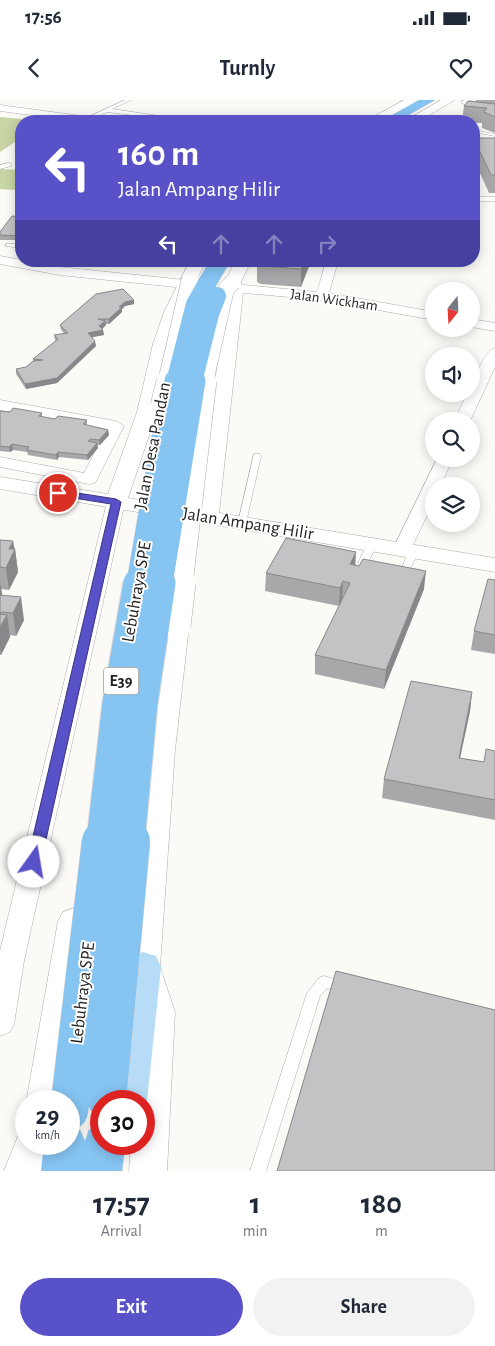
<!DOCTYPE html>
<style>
:root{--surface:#fff;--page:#f2f2f3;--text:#1f2937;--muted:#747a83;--accent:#5851c8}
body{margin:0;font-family:"Alegreya Sans",sans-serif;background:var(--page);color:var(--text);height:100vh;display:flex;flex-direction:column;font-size:19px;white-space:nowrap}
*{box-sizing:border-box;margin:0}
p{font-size:16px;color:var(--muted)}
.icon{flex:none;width:28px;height:28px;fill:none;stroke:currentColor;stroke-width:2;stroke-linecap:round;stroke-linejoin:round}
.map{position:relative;height:1071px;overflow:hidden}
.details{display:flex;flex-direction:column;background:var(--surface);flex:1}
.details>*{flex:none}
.banner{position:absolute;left:15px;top:15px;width:465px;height:152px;border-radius:20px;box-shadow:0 2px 12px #0003;background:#5851c8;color:#fff;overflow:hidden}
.needle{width:32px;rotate:198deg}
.controls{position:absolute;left:425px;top:182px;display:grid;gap:10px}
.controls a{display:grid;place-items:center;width:55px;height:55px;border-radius:50%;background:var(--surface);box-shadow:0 2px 12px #0003;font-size:25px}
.speed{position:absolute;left:15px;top:990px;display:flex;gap:10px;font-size:25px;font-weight:700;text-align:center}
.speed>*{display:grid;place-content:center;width:65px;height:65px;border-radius:50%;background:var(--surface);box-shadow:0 2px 12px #0003;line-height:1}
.speed small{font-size:12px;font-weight:400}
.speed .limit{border:8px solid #d22;background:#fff;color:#111}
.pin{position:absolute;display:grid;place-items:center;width:42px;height:42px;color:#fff;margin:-21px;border:2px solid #fff;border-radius:50%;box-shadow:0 1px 5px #0007}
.me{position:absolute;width:55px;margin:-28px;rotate:13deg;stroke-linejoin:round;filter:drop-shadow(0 0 4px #0008)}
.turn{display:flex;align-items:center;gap:18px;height:105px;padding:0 20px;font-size:22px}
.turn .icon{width:65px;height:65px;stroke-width:2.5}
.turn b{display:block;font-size:35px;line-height:42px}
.lanes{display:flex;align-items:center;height:48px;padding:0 20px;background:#0003;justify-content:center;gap:25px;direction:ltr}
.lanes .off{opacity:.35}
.eta{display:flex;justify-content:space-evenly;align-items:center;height:85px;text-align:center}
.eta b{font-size:30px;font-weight:700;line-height:35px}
.primary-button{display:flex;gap:10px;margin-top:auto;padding:10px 20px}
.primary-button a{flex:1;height:58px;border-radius:30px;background:var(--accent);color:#fff;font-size:20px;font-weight:700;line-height:58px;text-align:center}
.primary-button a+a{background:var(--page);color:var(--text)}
.status{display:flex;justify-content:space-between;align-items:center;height:35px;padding:0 25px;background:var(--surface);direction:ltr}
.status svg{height:14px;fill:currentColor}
header{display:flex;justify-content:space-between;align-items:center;height:65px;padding:0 20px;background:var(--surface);font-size:22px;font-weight:700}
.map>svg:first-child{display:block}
.green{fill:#c9d5a5}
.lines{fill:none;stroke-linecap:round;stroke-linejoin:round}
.service-casing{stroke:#aeaca9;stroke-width:1}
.minor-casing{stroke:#aeaca9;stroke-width:1}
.tertiary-casing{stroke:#aeaca9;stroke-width:1}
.primary-casing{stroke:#d8d7d7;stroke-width:1}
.motorway-casing{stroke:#d8d7d7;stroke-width:1}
.service{fill:#fff;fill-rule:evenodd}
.minor{fill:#fff;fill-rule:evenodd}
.tertiary{fill:#fff;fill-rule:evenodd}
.primary{fill:#b6dcf7;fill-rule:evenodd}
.motorway{fill:#86c4f2;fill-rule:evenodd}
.tertiary-bridge-far2-casing{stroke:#aeaca9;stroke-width:17;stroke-linecap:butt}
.tertiary-bridge-far1-casing{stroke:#aeaca9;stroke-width:22;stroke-linecap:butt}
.tertiary-bridge-casing{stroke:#aeaca9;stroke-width:28;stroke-linecap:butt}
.motorway-bridge-far3-casing{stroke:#d8d7d7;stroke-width:19;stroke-linecap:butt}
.motorway-bridge-far2-casing{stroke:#d8d7d7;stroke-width:24;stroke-linecap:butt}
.motorway-bridge-far1-casing{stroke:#d8d7d7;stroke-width:31;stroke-linecap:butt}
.motorway-bridge-casing{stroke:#d8d7d7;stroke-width:39;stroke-linecap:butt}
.tertiary-bridge-far2{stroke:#fff;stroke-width:16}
.tertiary-bridge-far1{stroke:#fff;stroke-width:21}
.tertiary-bridge{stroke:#fff;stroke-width:27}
.motorway-bridge-far3{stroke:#86c4f2;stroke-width:18}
.motorway-bridge-far2{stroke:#86c4f2;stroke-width:23}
.motorway-bridge-far1{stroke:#86c4f2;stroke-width:29}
.motorway-bridge{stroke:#86c4f2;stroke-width:38}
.wall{fill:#a8a7a9}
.shaded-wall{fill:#88888a}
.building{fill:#c3c2c5;stroke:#88888a}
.route{fill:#5851c8;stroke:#393582}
.labels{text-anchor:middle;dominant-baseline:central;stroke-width:4;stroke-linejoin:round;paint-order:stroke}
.far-street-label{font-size:15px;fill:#242322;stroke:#fff}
.shield{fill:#fff;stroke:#666564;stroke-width:1}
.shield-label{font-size:16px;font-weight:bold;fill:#242322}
.street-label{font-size:18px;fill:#242322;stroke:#fff}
</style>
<div class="status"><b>17:56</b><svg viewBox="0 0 49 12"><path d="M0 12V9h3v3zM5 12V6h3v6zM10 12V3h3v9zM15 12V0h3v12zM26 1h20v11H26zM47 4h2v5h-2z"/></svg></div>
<header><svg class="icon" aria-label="back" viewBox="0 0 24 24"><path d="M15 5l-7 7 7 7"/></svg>Turnly<svg class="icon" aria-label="heart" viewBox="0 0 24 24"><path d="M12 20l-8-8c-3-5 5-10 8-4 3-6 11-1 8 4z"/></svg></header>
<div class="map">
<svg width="495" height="1071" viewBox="0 0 495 1071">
<rect width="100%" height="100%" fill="#fcfaf7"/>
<path class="green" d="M0,17L43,21H21V38L0,52Z
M0,69L21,70V83L15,90L0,89Z"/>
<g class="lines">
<g class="service-casing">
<path id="service" d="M125,0H131L112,9L193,21H182L107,12L86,21L82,20Z
M465,0H471L468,2L478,8V10H474L462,3V1Z
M471,14L495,16V18L471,16L461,21H456L460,17Z
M474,30L495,34V36L474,32Z
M9,63L11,64V66L0,69V65Z
M474,97H495V101H474Z
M6,144H21V148L6,146Z
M49,161H56L48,170H44L43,169Z
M254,354H260L261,356L246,423L242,426L238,423Z
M372,441L377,444L369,461L374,462L376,464L371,467L360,465L358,463L367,444Z
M414,448L419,451L408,473L405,474L394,471L392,469L394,467H402L409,451Z
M324,876L348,883L350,887L348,891L343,893L327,888L320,896L266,1071H250L307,893L319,878Z"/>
</g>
<g class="minor-casing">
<path id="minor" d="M0,5L96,18L101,21H77L0,11Z
M0,156L60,167L185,180L191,184L185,188L60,175L0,164Z
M326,161H338L329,193L434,212V220L322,200L234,192L228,188L234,184L317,192Z
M471,219L495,223V231L471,227Z
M495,248V267L470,321H454L467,294H471C471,283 485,250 495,248Z
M0,300L116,321L124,326L95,383L89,384L0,367V357L84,373L107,329L0,310Z
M437,359H453L440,386H434V401L411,449L408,453H396L393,449Z
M116,397L122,398L125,402L24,861L14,924L10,932L0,936V851L107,402L110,398Z"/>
</g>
<g class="tertiary-casing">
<path id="tertiary" d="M404,0H419L381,21H366Z
M441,0H455L419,21H405Z
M190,161H206L180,212L171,244L157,312L128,398L198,409L227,193L225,182L235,161H251L241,182L243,193L219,413L495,458V472L0,389V377L108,394L137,312L153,244L164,212Z
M177,518L186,521L189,526L175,650L160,867L175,912L167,1071H129L131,1044H144V1001H134L141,912L126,867L147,650L165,526L168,521Z
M74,808L85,812L90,821L62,1001L26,1003L58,821L63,812Z
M26,1029V1044H52L42,1071H4L20,1031Z"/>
</g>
<g class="primary-casing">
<path id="primary" d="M143,852L156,856L161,867L147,1001L144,1009V1001H107L125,867L130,856Z"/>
</g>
<g class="motorway-casing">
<path id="motorway" d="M419,0H435L398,21H382Z
M69,1026L80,1030L85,1041L89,1030L101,1026V1044H125L122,1071H41L44,1044H69Z"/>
</g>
<use href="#service" class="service"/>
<use href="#minor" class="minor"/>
<use href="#tertiary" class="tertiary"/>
<use href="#primary" class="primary"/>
<use href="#motorway" class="motorway"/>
<g class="tertiary-bridge-far2-casing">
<path id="tertiary-bridge-far2" d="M166,282L190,178
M205,282L226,189L233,182"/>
</g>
<g class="tertiary-bridge-far1-casing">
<path id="tertiary-bridge-far1" d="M161,306L167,281
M182,484L206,281"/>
</g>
<g class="tertiary-bridge-casing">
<path id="tertiary-bridge" d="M177,526L182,483"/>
</g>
<g class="motorway-bridge-far3-casing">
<path id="motorway-bridge-far3" d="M175,282L195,204L220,161
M193,282L210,214L217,196"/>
</g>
<g class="motorway-bridge-far2-casing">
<path id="motorway-bridge-far2" d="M138,484L163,338L176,281
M161,484L194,281"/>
</g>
<g class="motorway-bridge-far1-casing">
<path id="motorway-bridge-far1" d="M101,742L117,603L138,483
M130,742L143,603L161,483"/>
</g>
<g class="motorway-bridge-casing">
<path id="motorway-bridge" d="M107,1001L131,741
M69,1011L101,741"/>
</g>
<use href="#tertiary-bridge-far2" class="tertiary-bridge-far2"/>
<use href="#tertiary-bridge-far1" class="tertiary-bridge-far1"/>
<use href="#tertiary-bridge" class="tertiary-bridge"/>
<use href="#motorway-bridge-far3" class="motorway-bridge-far3"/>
<use href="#motorway-bridge-far2" class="motorway-bridge-far2"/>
<use href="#motorway-bridge-far1" class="motorway-bridge-far1"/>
<use href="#motorway-bridge" class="motorway-bridge"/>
</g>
<path class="wall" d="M476,0H495V33L482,28V23H474V21H462L464,6L476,2Z
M474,38H495V93H489L474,60Z
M21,117V140H0V132Z
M311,161L301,187L261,184L257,182V164Z
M96,194L134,204L125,206L122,209V212L109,224H106V225L102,229L103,230L104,235L92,237L96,246L57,283L26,289L16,274V269L26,267L33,261V259L56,241L55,240L54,235L64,233L61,230L60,225Z
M0,311L42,313V317L55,319L87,320V325L108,330L109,335L100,345H97L98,348L88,360L59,357L57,360L28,355L27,352L13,350L10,352L0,351Z
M0,440L13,441L14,449H15L18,472L9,490L1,489L2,496L24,520L16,536L10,535V537L1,555H0Z
M355,465L424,489L384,589L315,574V555L339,506L265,491L266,473Z
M495,480V554L471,550L474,531Z
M472,592L470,611L460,658L484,662L495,651V720L382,698L384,679Z"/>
<path class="shaded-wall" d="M305,161H311L301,187V169Z
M134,200V204L125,206L122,209V212L109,224V219L119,207L125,202Z
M105,221L106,225L100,231L103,230L104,235L88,238V233L99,226Z
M95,241L96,246L57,283L26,289L25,284Z
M108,330L109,335L100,345L99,340Z
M97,343L98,348L88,360L87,355Z
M12,344L13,350L10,352L9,347Z
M58,352L59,357L57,360L56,355Z
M13,441L15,451V449L18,472L9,490L6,468L9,449Z
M356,452L355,470L350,464Z
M426,471L424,489L384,589L386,570Z
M0,481L3,500L0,505Z
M343,481L342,500L339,506L340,488Z
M21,497L24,520L16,536L13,513Z
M1,512L3,522L7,515L10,537L1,555L0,548V515Z
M472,592L470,611L456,677L459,658Z"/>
<path class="building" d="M468,1L495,4V17L484,12L487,8L464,6Z
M474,38H495V75H491L474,39Z
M12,116L21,117V136L0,135V132Z
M258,161H305L301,169L261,166L257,164Z
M123,189L134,200L125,202L119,207H122L109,219H98L105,221L99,226L103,230L88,233L95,241L57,278L25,284L16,269L26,267L33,261L43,260L33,259L58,239L54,235L68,233L60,225L96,194Z
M13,308L42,313L39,316L55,319L58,316L87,320L83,324L108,330L99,340L91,339L88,341L97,343L87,355L58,352L56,355L27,350L29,347L12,344L9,347L0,346V311L10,312Z
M286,438L356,452L350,464L359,466L363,459L426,471L386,570L315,555L350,483L343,481L340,488L266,473Z
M0,440L13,441L9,449H15L6,468L0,467Z
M488,479L495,480V535L474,531Z
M0,495L21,497L13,513L1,512L0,514Z
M0,514L7,515L0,527Z
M411,581L472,592L459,658L484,662L486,649L495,651V700L384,679Z
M336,871L495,910V1071H277Z"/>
<path class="route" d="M58,390L116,399L121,402L41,762L39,766H29L27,762L111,404L55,395L53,393Z"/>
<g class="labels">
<g class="far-street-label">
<text transform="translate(334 200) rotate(8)">Jalan Wickham</text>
</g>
<rect class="shield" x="103.5" y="567.5" width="35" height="27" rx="4"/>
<g class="shield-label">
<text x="121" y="581">E39</text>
</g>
<g class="street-label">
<text transform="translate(153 346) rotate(-79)">Jalan Desa Pandan</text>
<text transform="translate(248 424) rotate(9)">Jalan Ampang Hilir</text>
<text transform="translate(137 492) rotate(-80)">Lebuhraya SPE</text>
<text transform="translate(83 893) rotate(-83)">Lebuhraya SPE</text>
</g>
</g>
</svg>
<div class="controls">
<a><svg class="needle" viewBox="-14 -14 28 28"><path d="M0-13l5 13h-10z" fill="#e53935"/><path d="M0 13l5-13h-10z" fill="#747a83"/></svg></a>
<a><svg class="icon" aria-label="sound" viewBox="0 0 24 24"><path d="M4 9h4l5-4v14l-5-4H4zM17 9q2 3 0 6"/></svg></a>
<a><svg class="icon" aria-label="search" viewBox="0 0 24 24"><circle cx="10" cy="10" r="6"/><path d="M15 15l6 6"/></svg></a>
<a><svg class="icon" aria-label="layers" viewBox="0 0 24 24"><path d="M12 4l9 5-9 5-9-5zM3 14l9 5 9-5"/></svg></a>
</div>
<div class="speed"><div>29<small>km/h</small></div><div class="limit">30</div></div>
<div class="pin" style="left:58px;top:393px;background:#d93025"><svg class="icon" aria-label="arrive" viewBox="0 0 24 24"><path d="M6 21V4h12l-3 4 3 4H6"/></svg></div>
<svg class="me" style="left:34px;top:762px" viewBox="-20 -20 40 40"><circle r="19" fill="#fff"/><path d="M0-13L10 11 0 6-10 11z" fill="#5851c8"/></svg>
<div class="banner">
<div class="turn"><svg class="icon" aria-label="left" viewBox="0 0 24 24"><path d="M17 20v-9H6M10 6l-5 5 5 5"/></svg><div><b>160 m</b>Jalan Ampang Hilir</div></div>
<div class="lanes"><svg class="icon" aria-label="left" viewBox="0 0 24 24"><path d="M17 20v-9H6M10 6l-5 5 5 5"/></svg><svg class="icon off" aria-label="ahead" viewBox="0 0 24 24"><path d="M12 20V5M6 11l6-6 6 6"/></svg><svg class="icon off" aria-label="ahead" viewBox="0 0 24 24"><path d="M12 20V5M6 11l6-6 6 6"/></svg><svg class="icon off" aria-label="right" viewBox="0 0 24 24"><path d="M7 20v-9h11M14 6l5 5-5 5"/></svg></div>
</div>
</div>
<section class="details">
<div class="eta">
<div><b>17:57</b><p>Arrival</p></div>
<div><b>1</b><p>min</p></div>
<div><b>180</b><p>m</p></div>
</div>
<div class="primary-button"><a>Exit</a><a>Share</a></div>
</section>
